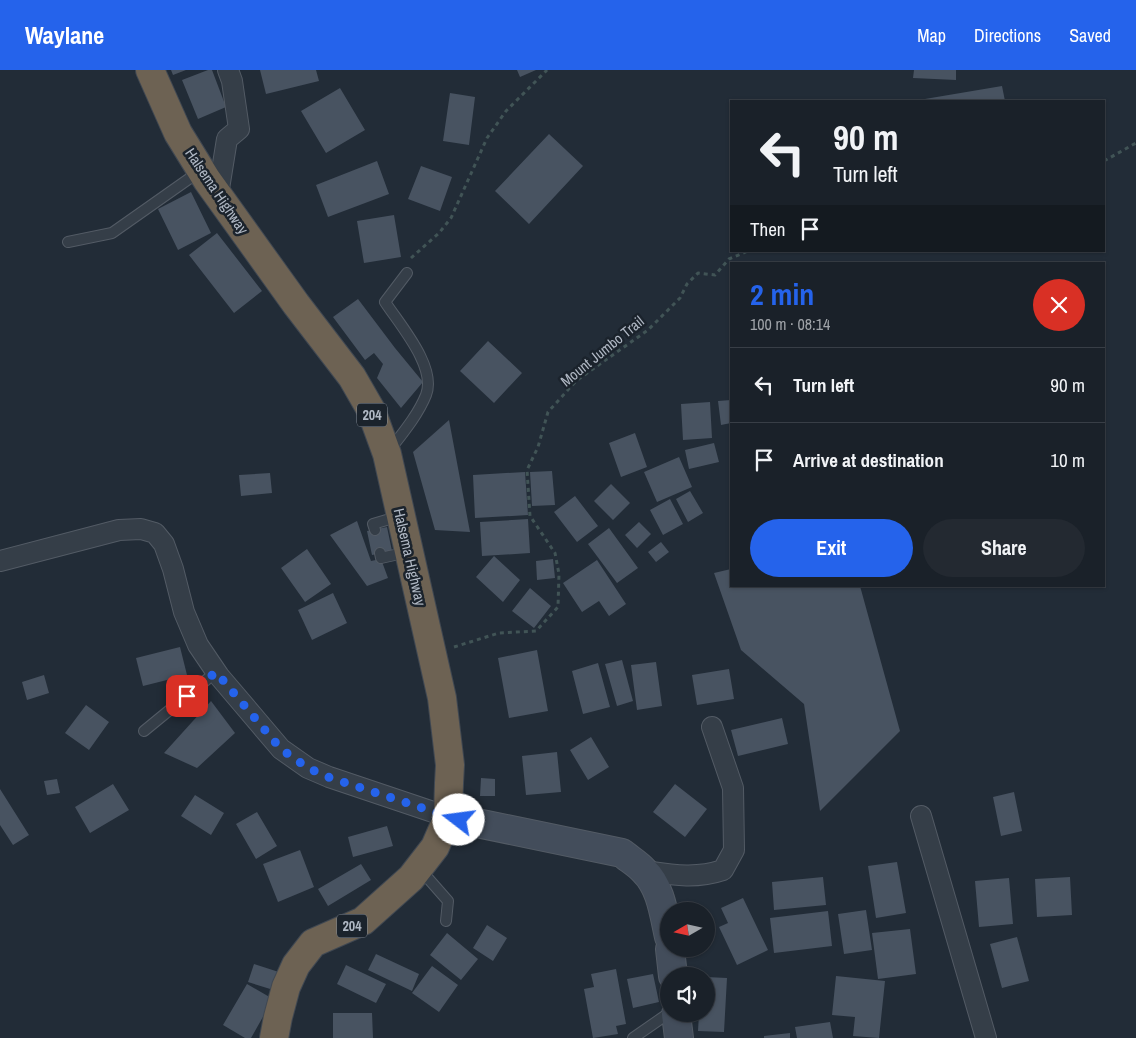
<!DOCTYPE html>
<meta charset="utf-8">
<style>
:root{--surface:#1a2129;--page:#232931;--text:#f1f3f6;--muted:#9fa3a8;--line:#383e46;--accent:#2563eb}
body{margin:0;font-family:"Archivo Narrow",sans-serif;background:var(--page);color:var(--text);height:100vh;display:flex;flex-direction:column;font-size:19px;white-space:nowrap}
*{box-sizing:border-box;margin:0}
p{font-size:16px;color:var(--muted)}
.icon{flex:none;width:28px;height:28px;fill:none;stroke:currentColor;stroke-width:2;stroke-linecap:round;stroke-linejoin:round}
.map{position:relative;flex:1;overflow:hidden}
.drawer{position:absolute;left:730px;top:192px;width:375px;height:325px;display:flex;flex-direction:column;background:var(--surface);border-radius:0px;box-shadow:0 1px 4px #0004,0 0 0 1px var(--line)}
.drawer>*{flex:none}
.hud{position:absolute;left:730px;top:30px;width:375px;height:152px;border-radius:0px;box-shadow:0 1px 4px #0004,0 0 0 1px var(--line);background:#1a2129;color:var(--text);overflow:hidden}
.needle{width:32px;rotate:261deg}
.buttons{position:absolute;left:660px;top:832px;display:grid;gap:10px}
.buttons a{display:grid;place-items:center;width:55px;height:55px;border-radius:50%;background:var(--surface);box-shadow:0 1px 4px #0004,0 0 0 1px var(--line);font-size:25px}
.pin{position:absolute;display:grid;place-items:center;width:42px;height:42px;color:#fff;margin:-21px;border-radius:10px;box-shadow:0 2px 8px #0006}
.me{position:absolute;width:55px;margin:-28px;rotate:285deg;stroke-linejoin:round;filter:drop-shadow(0 0 4px #0008)}
.turn{display:flex;align-items:center;gap:18px;height:105px;padding:0 20px;font-size:22px}
.turn .icon{width:65px;height:65px;stroke-width:2.5}
.turn b{display:block;font-size:35px;line-height:42px}
.then{display:flex;align-items:center;height:48px;padding:0 20px;background:#0003;gap:10px;font-size:19px}
.round{display:grid;place-items:center;flex:none;width:52px;height:52px;border-radius:26px;background:var(--page)}
.headline{display:flex;align-items:center;justify-content:space-between;height:85px;padding:0 20px}
h1{font-size:30px;font-weight:700;line-height:38px;color:var(--accent)}
.button{display:flex;gap:10px;margin-top:auto;padding:10px 20px}
.button a{flex:1;height:58px;border-radius:30px;background:var(--accent);color:#fff;font-size:20px;font-weight:700;line-height:58px;text-align:center}
.button a+a{background:var(--page);color:var(--text)}
ul{padding:0;list-style:none}
li{display:flex;align-items:center;gap:15px;height:75px;padding:0 20px;border-top:1px solid var(--line)}
li div{flex:1}
li b{display:block;font-size:19px}
li em{font-style:normal}
header{display:flex;align-items:center;gap:30px;box-sizing:border-box;height:70px;padding:0 25px;background:var(--accent);color:#fff}
header strong{font-size:24px}
nav{display:flex;gap:28px;margin-inline-start:auto;font-size:18px}
.map>svg:first-child{display:block}
.building{fill:#485361}
.lines{fill:none;stroke-linecap:round;stroke-linejoin:round}
.lane-casing{stroke:#535b65;stroke-width:12}
.street-casing{stroke:#535b65;stroke-width:22}
.secondary-casing{stroke:#535b65;stroke-width:30}
.highway-casing{stroke:#404852;stroke-width:30}
.path{stroke:#415456;stroke-width:3;stroke-dasharray:4 4;stroke-linecap:butt}
.lane{stroke:#353e48;stroke-width:10}
.street{stroke:#353e48;stroke-width:20}
.secondary{stroke:#434d5b;stroke-width:28}
.highway{stroke:#6d6253;stroke-width:28}
.route{stroke:#2563eb;stroke-width:9;stroke-dasharray:0 16.2}
.labels{text-anchor:middle;dominant-baseline:central;stroke-width:5;stroke-linejoin:round;paint-order:stroke}
.shield{fill:#1b232c;stroke:#838b96;stroke-width:1}
.shield-label{font-size:14px;font-weight:bold;fill:#b0b8c4}
.street-label{font-size:15px;fill:#b0b8c4;stroke:#1b232c}
</style>
<header>
<strong>Waylane</strong>
<nav><a>Map</a><a>Directions</a><a>Saved</a></nav>
</header>
<div class="map">
<svg width="1136" height="968" viewBox="0 0 1136 968">
<rect width="100%" height="100%" fill="#222c37"/>
<path class="building" d="M171,0H186L173,5Z
M208,0H212L226,37L198,49L182,10Z
M260,0H316L319,11L266,24Z
M517,0H536L520,7Z
M914,0H956V10L913,8Z
M1002,16L1005,31H919V30Z
M340,18L365,60L326,83L301,41Z
M450,23L475,27L469,75L443,71Z
M549,64L583,96L529,154L495,121Z
M377,91L389,124L328,147L316,115Z
M421,96L452,107L440,141L408,129Z
M191,122L211,163L178,180L158,139Z
M394,145L401,187L364,193L357,151Z
M217,163L262,221L234,243L189,185Z
M358,229L395,278L423,312L401,338L377,308L383,294L374,283L365,290L333,247Z
M488,271L522,303L494,333L460,301Z
M731,330V353L721,355L718,331Z
M710,332L712,368L683,370L681,334Z
M449,350L470,462L435,460L413,382Z
M635,363L647,397L621,407L609,373Z
M714,373L719,392L689,399L685,380Z
M679,387L692,417L657,432L644,402Z
M552,401L555,435L532,436L530,402Z
M525,402L528,445L475,448L473,405Z
M270,403L272,423L241,426L239,405Z
M611,414L630,433L613,450L594,431Z
M690,421L703,443L688,452L676,429Z
M575,426L598,456L577,472L554,442Z
M670,429L683,454L663,465L650,440Z
M528,449L530,483L482,486L480,452Z
M357,451L371,491L381,489L388,508L367,516L330,465Z
M639,452L651,464L637,478L625,465Z
M387,457L392,481L372,485L367,461Z
M609,458L638,498L617,513L588,474Z
M661,472L669,482L656,492L648,482Z
M307,479L331,514L305,532L281,498Z
M494,486L520,510L503,532L476,507Z
M553,489L555,508L537,510L536,491Z
M597,490L626,534L609,546L599,531L582,542L563,513Z
M731,499V516H860L900,661L820,741L804,634L741,580L714,503Z
M530,518L551,536L534,558L512,541Z
M333,523L347,553L312,570L298,540Z
M180,577L187,605L143,616L136,588Z
M537,580L548,641L509,648L498,588Z
M622,590L633,631L617,636L605,594Z
M656,592L662,636L637,640L631,595Z
M598,593L610,637L583,644L572,601Z
M729,599L734,629L697,635L692,605Z
M44,605L49,623L27,630L22,612Z
M211,631L235,663L197,698L164,683Z
M86,635L109,652L89,680L65,663Z
M782,648L788,674L738,686L731,660Z
M591,667L609,697L588,710L570,680Z
M557,682L561,722L526,725L522,686Z
M481,708L495,709V726H480Z
M57,709L60,723L47,725L44,711Z
M113,714L129,740L90,763L75,737Z
M675,714L707,739L685,767L653,742Z
M0,719L29,765L13,775L0,755Z
M1014,722L1022,761L1001,766L993,727Z
M195,725L224,743L211,765L181,746Z
M257,742L277,776L256,789L236,754Z
M387,756L393,776L353,787L348,767Z
M300,780L314,817L278,832L263,794Z
M897,792L906,843L876,848L868,796Z
M361,794L371,810L328,836L318,819Z
M823,807L826,835L774,840L772,812Z
M1070,807L1072,845L1037,847L1035,809Z
M1009,808L1013,854L979,857L975,811Z
M743,828L768,880L737,895L719,857L728,853L721,838Z
M866,840L872,880L844,884L838,844Z
M828,841L832,876L774,883L770,848Z
M487,855L507,868L493,891L473,878Z
M910,859L916,904L878,909L872,863Z
M447,863L478,889L461,910L430,885Z
M1017,867L1029,911L1002,918L990,874Z
M376,884L419,904L412,921L368,900Z
M254,894L285,904L280,922L248,912Z
M346,895L386,914L376,933L337,914Z
M432,896L458,915L439,942L412,923Z
M616,899L626,954L616,956L618,964L593,968L584,919L594,917L591,904Z
M653,904L659,932L633,938L627,909Z
M836,906L885,911L879,968L853,966L855,947L832,945Z
M706,907L727,908L724,962L698,961L699,944H706Z
M247,914L273,929L251,968H245L223,955Z
M333,943H372L373,968H333Z
M830,952L833,968H797L795,957Z
M790,963V968H764V966Z"/>
<g class="lines">
<g class="lane-casing">
<path id="lane" d="M68,172L112,163L200,101
M389,381C402,364 418,345 426,325C437,297 400,255 385,232L407,203
M375,460L373,454L400,446
M380,483L381,488L408,482
M144,661L216,602
M419,798L448,831L446,851
M633,968L669,943"/>
</g>
<g class="street-casing">
<path id="street" d="M218,125L227,69L239,59L232,11L228,0
M0,491L119,460L141,459L155,463L164,474L173,499L184,542L198,575L219,606L281,679L308,698L329,707L448,747
M921,746L986,968
M645,801C673,805 696,809 723,800L734,780L733,718L712,657"/>
</g>
<g class="secondary-casing">
<path id="secondary" d="M448,747L622,783C629,789 638,794 644,801C661,817 664,845 669,867
M670,879L673,906
M676,944L679,968"/>
</g>
<g class="highway-casing">
<path id="highway" d="M150,0L178,63L207,110L296,234L352,307L371,340L387,384L442,628L450,695L449,713L448,747L435,777L411,808L363,851L313,873L296,895L286,917L278,947L274,968"/>
</g>
<path class="path" d="M1104,91L1136,73
M411,188L439,163L451,148L487,68L506,41L547,0
M454,577L499,563L536,561L558,537L559,504L555,483L530,446L527,400L538,377L548,342L576,311L648,260L680,228L687,214L698,203L715,205L729,189L748,181"/>
<use href="#lane" class="lane"/>
<use href="#street" class="street"/>
<use href="#secondary" class="secondary"/>
<use href="#highway" class="highway"/>
</g>
<g class="lines">
<path class="route" d="M187,626L216,602L281,679L308,698L328,707L459,750"/>
</g>
<g class="labels">
<g class="shield">
<rect x="357" y="333.5" width="30" height="23" rx="4"/>
<rect x="337" y="844.5" width="30" height="23" rx="4"/>
</g>
<g class="shield-label">
<text x="372" y="345">204</text>
<text x="352" y="856">204</text>
</g>
<g class="street-label">
<text transform="translate(217 121) rotate(56)">Halsema Highway</text>
<text transform="translate(602 281) rotate(-39)">Mount Jumbo Trail</text>
<text transform="translate(410 487) rotate(77)">Halsema Highway</text>
</g>
</g>
</svg>
<div class="buttons">
<a><svg class="needle" viewBox="-14 -14 28 28"><path d="M0-13l5 13h-10z" fill="#e53935"/><path d="M0 13l5-13h-10z" fill="#9fa3a8"/></svg></a>
<a><svg class="icon" aria-label="sound" viewBox="0 0 24 24"><path d="M4 9h4l5-4v14l-5-4H4zM17 9q2 3 0 6"/></svg></a>
</div>
<div class="pin" style="left:187px;top:626px;background:#d93025"><svg class="icon" aria-label="arrive" viewBox="0 0 24 24"><path d="M6 21V4h12l-3 4 3 4H6"/></svg></div>
<svg class="me" style="left:459px;top:750px" viewBox="-20 -20 40 40"><circle r="19" fill="#fff"/><path d="M0-13L10 11 0 6-10 11z" fill="#2563eb"/></svg>
<div class="hud">
<div class="turn"><svg class="icon" aria-label="left" viewBox="0 0 24 24"><path d="M17 20v-9H6M10 6l-5 5 5 5"/></svg><div><b>90 m</b>Turn left</div></div>
<div class="then">Then<svg class="icon" aria-label="arrive" viewBox="0 0 24 24"><path d="M6 21V4h12l-3 4 3 4H6"/></svg></div>
</div>
<section class="drawer">
<div class="headline"><div><h1>2 min</h1><p>100 m · 08:14</p></div><a class="round" style="background:#d93025;color:#fff"><svg class="icon" aria-label="close" viewBox="0 0 24 24"><path d="M6 6l12 12M18 6L6 18"/></svg></a></div>
<ul>
<li><svg class="icon" aria-label="left" viewBox="0 0 24 24"><path d="M17 20v-9H6M10 6l-5 5 5 5"/></svg><div><b>Turn left</b></div><em>90 m</em></li>
<li><svg class="icon" aria-label="arrive" viewBox="0 0 24 24"><path d="M6 21V4h12l-3 4 3 4H6"/></svg><div><b>Arrive at destination</b></div><em>10 m</em></li>
</ul>
<div class="button"><a>Exit</a><a>Share</a></div>
</section>
</div>
